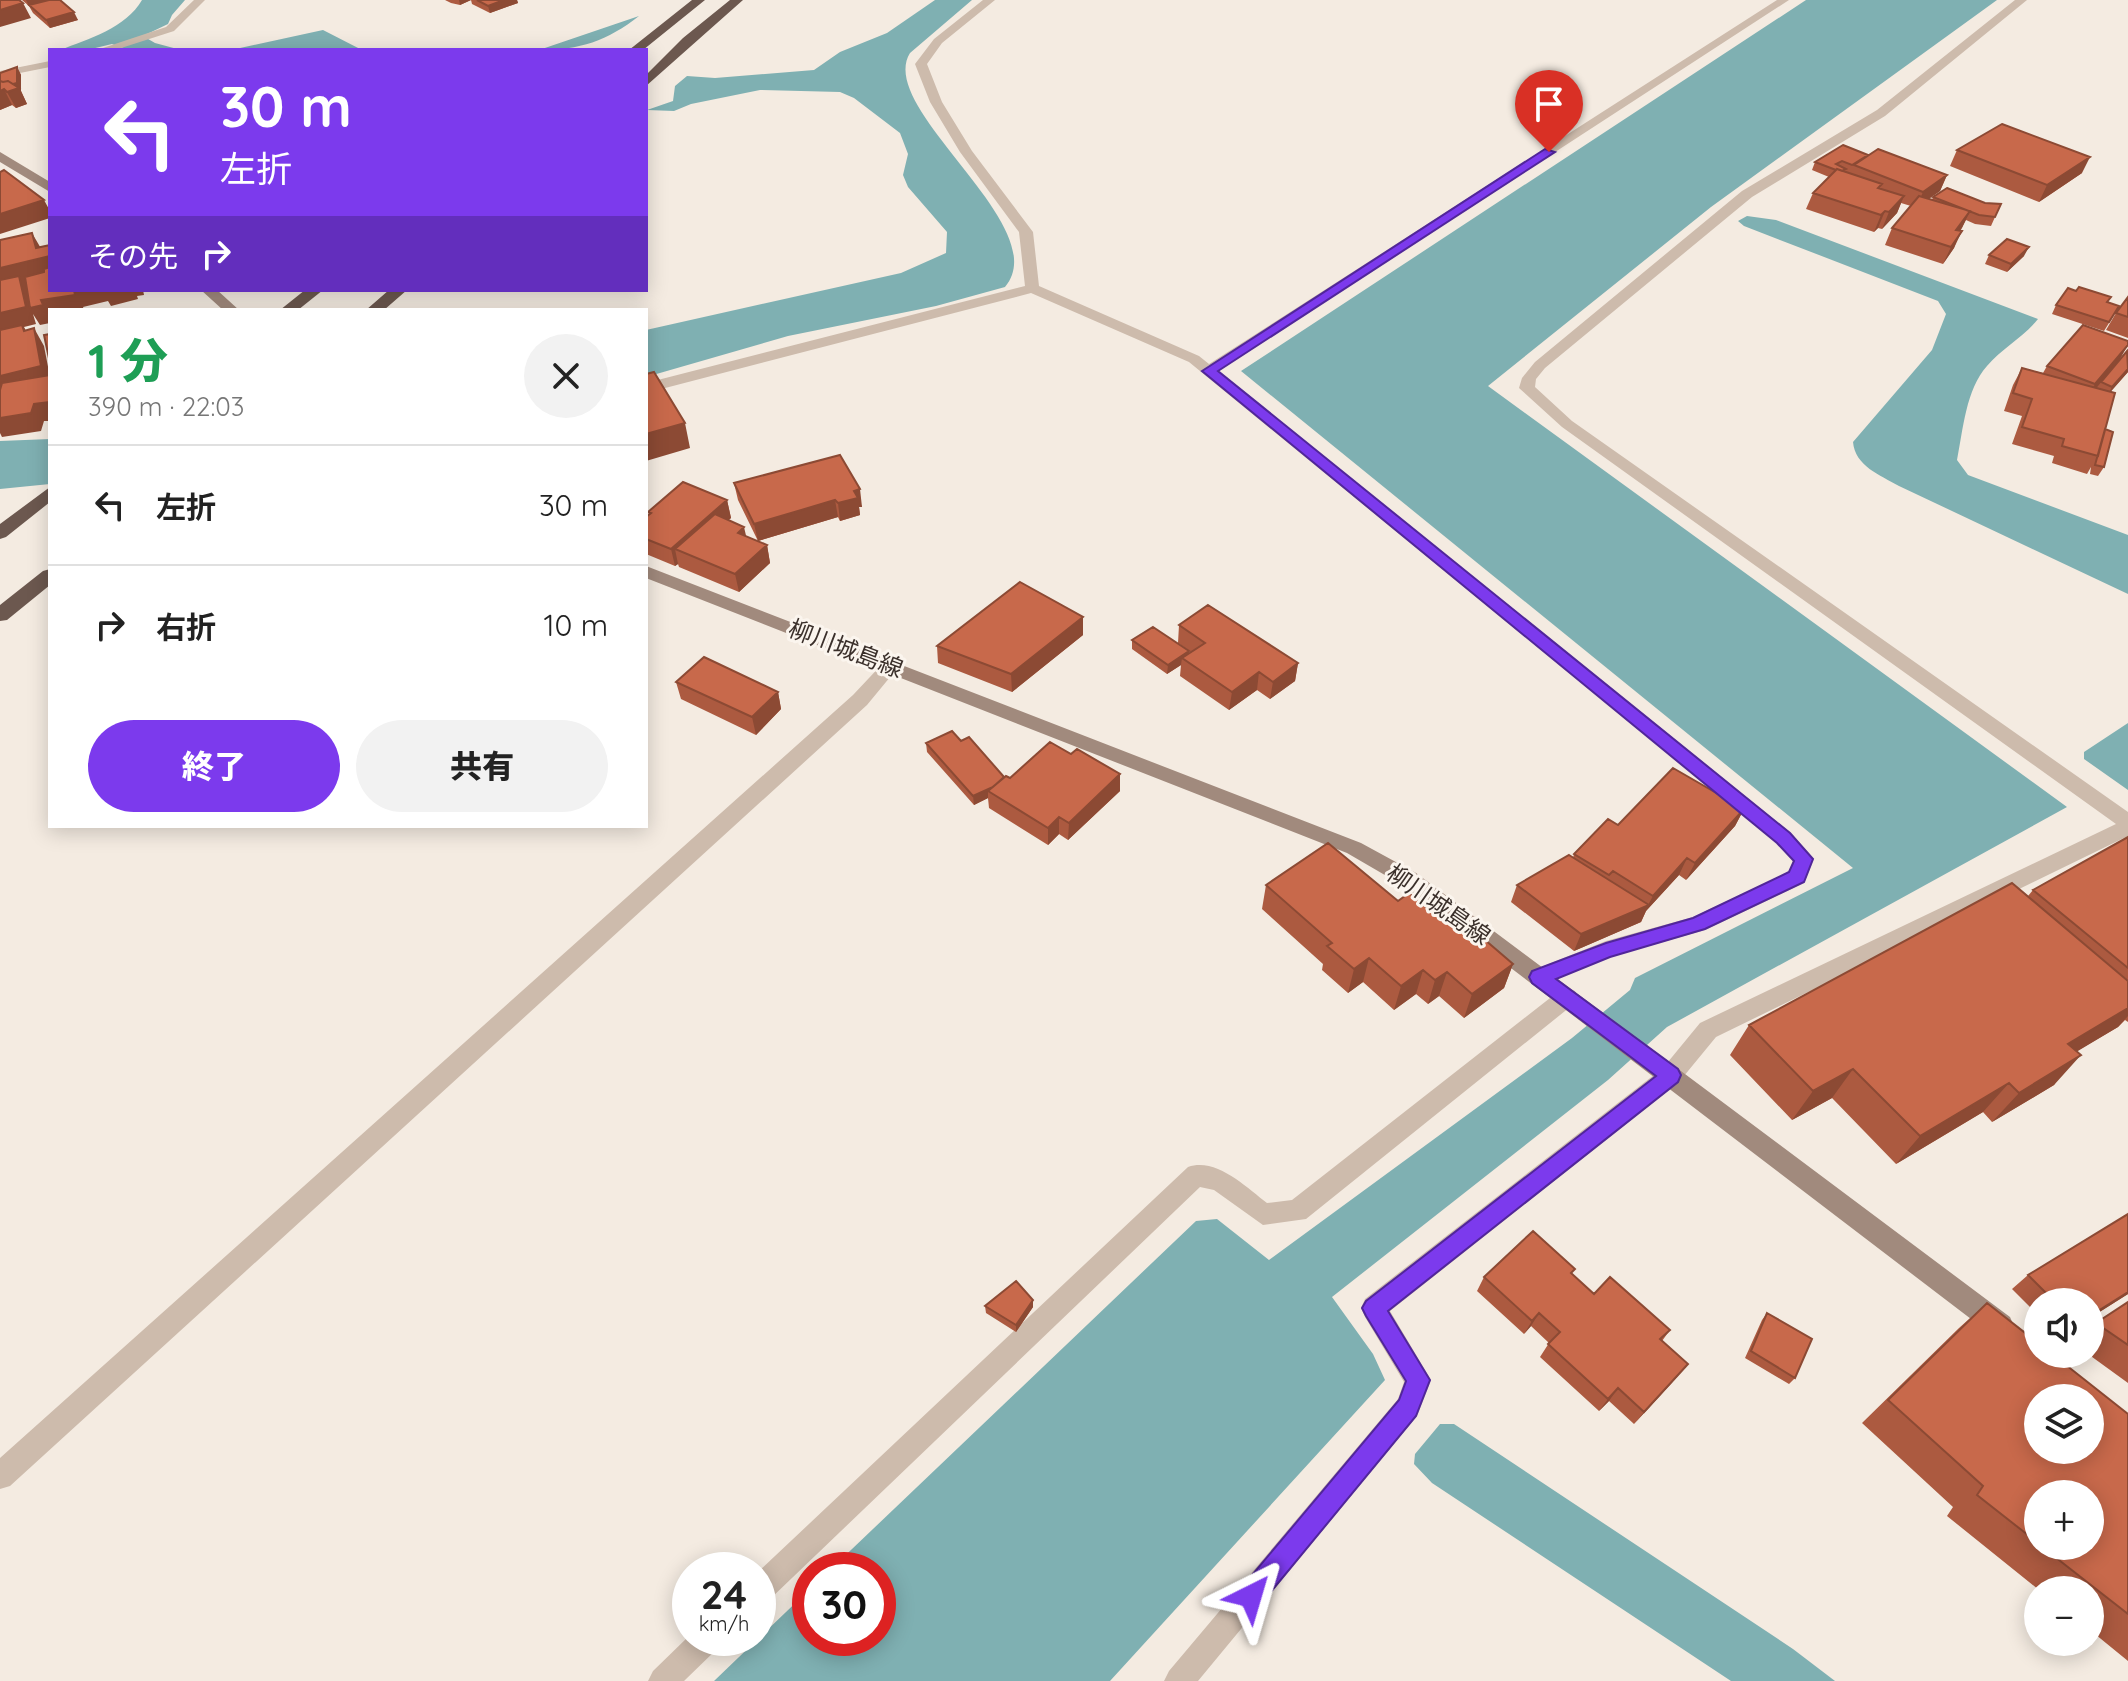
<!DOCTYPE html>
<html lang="ja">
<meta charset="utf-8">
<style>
:root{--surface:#fff;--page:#f2f2f2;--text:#222;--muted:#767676;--line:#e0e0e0;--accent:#7c3aed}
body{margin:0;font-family:Quicksand,"Noto Sans JP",sans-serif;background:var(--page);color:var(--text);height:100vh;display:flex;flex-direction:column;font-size:30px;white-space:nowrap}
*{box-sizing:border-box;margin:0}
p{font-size:26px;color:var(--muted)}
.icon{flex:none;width:44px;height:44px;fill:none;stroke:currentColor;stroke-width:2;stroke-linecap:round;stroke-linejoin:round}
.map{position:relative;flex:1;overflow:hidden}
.sheet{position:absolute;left:48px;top:308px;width:600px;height:520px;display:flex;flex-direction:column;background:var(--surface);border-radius:0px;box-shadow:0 4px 20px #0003}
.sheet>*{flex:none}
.hud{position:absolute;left:48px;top:48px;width:600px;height:244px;border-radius:0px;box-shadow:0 4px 20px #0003;background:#7c3aed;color:#fff;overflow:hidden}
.controls{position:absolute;left:2024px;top:1288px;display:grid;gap:16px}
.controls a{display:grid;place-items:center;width:80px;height:80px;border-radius:50%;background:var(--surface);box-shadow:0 4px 20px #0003;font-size:40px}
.speed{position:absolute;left:672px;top:1552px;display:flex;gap:16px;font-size:40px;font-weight:700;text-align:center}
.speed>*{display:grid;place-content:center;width:104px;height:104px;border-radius:50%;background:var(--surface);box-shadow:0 4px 20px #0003;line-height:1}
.speed small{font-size:20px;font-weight:400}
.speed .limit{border:12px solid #d22;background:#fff;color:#111}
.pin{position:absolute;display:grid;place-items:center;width:68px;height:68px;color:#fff;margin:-82px -34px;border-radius:50% 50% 50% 0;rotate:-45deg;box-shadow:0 0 8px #0007}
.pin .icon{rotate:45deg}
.me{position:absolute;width:88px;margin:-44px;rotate:40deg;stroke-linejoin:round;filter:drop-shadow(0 0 6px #0008)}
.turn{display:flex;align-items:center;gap:28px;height:168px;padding:0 40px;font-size:36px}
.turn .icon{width:104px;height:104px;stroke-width:2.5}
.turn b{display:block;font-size:56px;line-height:68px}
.then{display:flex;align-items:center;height:76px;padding:0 40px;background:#0003;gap:16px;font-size:30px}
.round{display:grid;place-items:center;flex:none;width:84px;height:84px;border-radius:42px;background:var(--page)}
.overview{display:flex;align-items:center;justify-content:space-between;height:136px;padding:0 40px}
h1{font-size:48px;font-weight:800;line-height:60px;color:#1e9e55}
.button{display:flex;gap:16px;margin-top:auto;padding:16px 40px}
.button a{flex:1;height:92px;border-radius:48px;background:var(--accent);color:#fff;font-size:32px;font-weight:800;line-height:92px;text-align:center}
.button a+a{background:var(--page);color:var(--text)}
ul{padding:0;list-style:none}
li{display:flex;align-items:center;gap:24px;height:120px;padding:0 40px;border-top:2px solid var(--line)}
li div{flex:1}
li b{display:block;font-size:30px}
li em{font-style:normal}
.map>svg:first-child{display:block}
.water{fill:#7fb0b2}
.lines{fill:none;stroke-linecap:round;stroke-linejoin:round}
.minor{fill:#cdbbac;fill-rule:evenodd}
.secondary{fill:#a18a7d;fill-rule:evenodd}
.trunk{fill:#6c584f;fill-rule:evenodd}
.wall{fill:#ac5a40;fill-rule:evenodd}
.shaded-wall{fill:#8c4a34}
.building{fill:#c8694b;stroke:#8c4a34;stroke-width:2;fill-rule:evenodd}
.route{fill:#7c3aed;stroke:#51269a;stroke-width:2}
.labels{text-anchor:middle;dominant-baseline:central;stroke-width:6;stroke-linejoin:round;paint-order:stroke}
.street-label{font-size:24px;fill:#3b302b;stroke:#fbf5ee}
</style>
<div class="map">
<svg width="2128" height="1681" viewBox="0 0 2128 1681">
<rect width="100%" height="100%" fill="#f4ebe1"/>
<path class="water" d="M142,0H185L172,15L168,24L143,36L155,43L181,50H129L112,44L87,50H60C88,39 126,28 142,0Z
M935,0H972L910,53C875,109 1056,226 1005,287L936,306L788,336L646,377V330L901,273L946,253L947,232L908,187L903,175L908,154L900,133L854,98L840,92L760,90L691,104L674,111L647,110L673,101L675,86L687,76L715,78L814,70L840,52L887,33Z
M1806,0H1997L1711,207L1488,386L2067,807L1667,1027L1608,1080L1332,1297L1373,1354L1385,1380L1110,1681H714L810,1589V1638H878V1570H830L1196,1221L1217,1219L1269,1260L1572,1038L1630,990L1635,978L1853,868L1241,371Z
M639,16C607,41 580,50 539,50Z
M323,30L362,50H231Z
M1747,216L1776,220L2038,319C2023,338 2002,348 1987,366C1966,389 1963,430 1957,460L1968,475L2128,535V594L1899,486C1880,475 1855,466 1853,442L1932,350L1946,314L1938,301L1744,226L1738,221Z
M50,439V484L0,489V441Z
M2128,723V790L2084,759V752Z
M1440,1424H1454L1793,1649L1835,1681H1731L1432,1483L1414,1464L1415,1454Z"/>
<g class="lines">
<path class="minor" d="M194,0H205L174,31L115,50H97L166,27Z
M983,0H995L942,43L927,64L942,102L972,151L1033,232L1039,286L1199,356L1209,364L1777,0H1789L1218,371L1791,833L1814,859L1804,883L1705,930L1610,957L1539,986L1531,983L1528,977L1531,971L1606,941L1693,917L1789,872L1793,861L1777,843L1189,362L1031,293L646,393V383L1025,286L1019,232L960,152L930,102L915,64L934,39Z
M2015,0H2027L1885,116L1752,197L1545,368L1536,379L1535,387L1572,421L2128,812V836L1716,1037L1679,1082L1390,1311L1431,1380L1417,1416L1198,1681H1164L1169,1671L1398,1399L1404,1382L1365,1317L1361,1308L1365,1299L1663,1068L1700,1023L2116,824L1562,427L1519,388L1522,378L1535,362L1742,191L1877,110Z
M50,61V67L0,77V71Z
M891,659L900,665L867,705L10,1486L0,1489V1458L853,695L885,661Z
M1567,988L1575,991L1578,997L1575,1003L1306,1219L1263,1225L1214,1190L1200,1187L768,1601L758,1605V1572L1188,1167C1216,1157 1246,1187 1267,1203L1292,1200L1559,991Z
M690,1635V1638H722L718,1648L684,1681H648L653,1671Z"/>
<path class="secondary" d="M0,152L50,182V192L0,162Z
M201,290H217L239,310H223Z
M646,566L1361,843L1416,873L2010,1317L2014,1326L2010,1335L2001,1338L1992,1335L1402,885L1347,853L646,578Z"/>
<path class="trunk" d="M692,0H705L643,50H629Z
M730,0H743L646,86V75L683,38Z
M305,290H323L298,310H280Z
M389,290H407L384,310H366Z
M50,487V502L6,537L0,539V524Z
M50,569V585L7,620L0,621V605L43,571Z"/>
</g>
<path class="wall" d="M22,0H60L78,20L50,28L33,13L29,6Z
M445,0H517L518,3L490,13L472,4L471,0L460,5L451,3Z
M17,67L21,75V91L27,104L16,108L12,105L0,110V73Z
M1957,150L2082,173L2039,202L1950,166Z
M1868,155L1947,175L1940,191L1928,199L1932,200L1933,197L1995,217L1991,226L1975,224L1966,220L1960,231L1954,248L1943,264L1885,245L1892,228L1911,206L1901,203L1897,213L1882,229L1878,228L1874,232L1806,209L1813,193L1829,177L1812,170L1815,162Z
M1989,255L2024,256L2007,272L1985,264Z
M2128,297V338L2106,330L2116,313Z
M2108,303L2114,315L2104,331L2052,314L2056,305Z
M2128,351V372L2110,392L2105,429L2104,467L2098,476L2090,474L2091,467L2087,474L2052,463L2054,456L2012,444L2022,416L2004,411L2013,385L2022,368L2043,373L2047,366L2120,359Z
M840,455L862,507H859L860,515L840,521L838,517L758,541L738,500L734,483Z
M727,500L731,518L728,520L746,536L767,545L770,563L739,592L679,567L678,564L675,566L646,554V517L649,515L648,512Z
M1083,617V635L1012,692L938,663L937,646Z
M1179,625L1298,663L1295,681L1270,699L1257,690L1229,710L1180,676L1181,665L1167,674L1132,649V640L1188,654L1191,652L1178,643Z
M676,682L778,692L781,709L756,735L681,699Z
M961,741L1004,777L1010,778L1071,754L1120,774V791L1068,840L1059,834L1048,845L989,808L988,798L974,805L927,752L926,743Z
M1744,809L1735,826L1686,880L1679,875L1646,911L1641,922L1574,951L1511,902L1517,885L1573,858L1574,854L1618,825Z
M2128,837V1022L2125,1020L2118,1027L2077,1051L2054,1085L1992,1122L1983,1112L1896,1164L1832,1098L1792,1120L1730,1055L1749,1025L2028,896L2033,890Z
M1266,885L1398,901L1445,923L1513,964L1504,988L1464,1018L1439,996L1428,1004L1416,994L1394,1010L1363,982L1348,993L1322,970L1323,964L1262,909Z
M2128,1214V1294L2090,1318V1302H2038V1315L2012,1289L2028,1275Z
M1572,1274L1594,1294L1670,1330L1662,1341L1677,1377L1634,1424L1609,1401L1599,1411L1540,1357L1549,1343L1531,1326L1524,1334L1477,1291L1484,1277Z
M1033,1300V1307L1016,1332L986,1313L985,1306Z
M2128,1302V1383L2088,1354H2090V1328Z
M1987,1303L2128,1414V1661L2090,1630V1590H2039L1947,1516L1953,1507L1862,1423L1959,1328ZM2038,1494L2090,1546H2038Z
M1767,1313L1795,1378L1789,1384L1745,1358L1762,1320Z"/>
<path class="shaded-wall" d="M26,0H51L29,6Z
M459,0H471L460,5Z
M504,0H517L518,3L490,13L488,6Z
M23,3L31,18L0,27V10Z
M74,12L78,20L50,28L46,20Z
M17,67L21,75V91L27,104L16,108L4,87Z
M4,89L12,105L0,110V91Z
M2090,157L2082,173L2039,202L2047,185Z
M1947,175L1940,191L1916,208L1923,192Z
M1904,196L1897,213L1882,229L1889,212Z
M44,200L50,211V218L0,234V214Z
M1885,211L1878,228L1874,232L1881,215Z
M1970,211L1962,228L1948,246L1956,230Z
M1962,231L1954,248L1943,264L1951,247Z
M32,233L46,257L50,256V284L41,300L75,290H143L144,295L137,296L138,299L111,306L108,301L83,307L84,310H50V323L40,325L33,314L36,324L24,327L32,342L0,333V268L36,248Z
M2029,247L2024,256L2007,272L2011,264Z
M34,328L44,346L50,377L0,396V376Z
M2128,345L2120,359L2085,402L2095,384Z
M2128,369V372L2107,396L2112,387Z
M50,402V421H44L41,431L2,437L0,433V418L34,404Z
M685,423L690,448L646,461V434Z
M860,489L862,507H859L860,515L840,521L838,503L854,491Z
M727,500L731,518L688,555L675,549L678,564L675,566L671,549Z
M835,500L838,517L758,541L754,524Z
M744,527L748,544L738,533Z
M767,545L770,563L739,592L735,574Z
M1083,617V635L1012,692L1011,674Z
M1189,651L1188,660L1182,658L1181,665L1167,674L1168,665Z
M1298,663L1295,681L1270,699L1273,682Z
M1259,672L1257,690L1229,710L1232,692Z
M778,692L781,709L756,735L752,717Z
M1120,774V791L1068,840L1069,823Z
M1007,780L988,791V798L974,805L973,796Z
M1744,809L1735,826L1686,880L1695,863Z
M1059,817V834L1048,845V828Z
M1687,858L1679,875L1646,911L1641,922L1574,951L1581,934L1648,905L1653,896Z
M1369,958L1363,982L1348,993L1354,969Z
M1513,964L1504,988L1464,1018L1472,994Z
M1423,970L1416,994L1394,1010L1401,986Z
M1447,972L1439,996L1428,1004L1435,980Z
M2128,1008V1016L2118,1027L2041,1073L2068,1044Z
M2081,1055L2054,1085L1992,1122L2019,1093Z
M1853,1069L1832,1098L1792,1120L1813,1091Z
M2009,1083L1983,1112L1896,1164L1920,1136Z
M2128,1292V1294L2090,1318V1316Z
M1033,1300V1307L1016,1332V1325Z
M1539,1313L1531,1326L1524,1334L1532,1321Z
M1688,1364L1677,1377L1634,1424L1644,1412Z
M1618,1388L1609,1401L1599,1411L1608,1399Z"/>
<path class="building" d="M0,0H19L23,3L0,10Z
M49,0H60L74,12L46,20L29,5Z
M477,0H504L488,6Z
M17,67V83L13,84L8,81L3,82L0,81V73Z
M0,81L3,82L8,81L19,88L7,92L4,89L0,91Z
M2002,124L2090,157L2047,185L1957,150Z
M1843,145L1868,155L1852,165L1842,161L1836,164L1846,169L1842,171L1837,169L1836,170L1815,162Z
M1878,149L1947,175L1923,192L1854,165Z
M1837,169L1882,184L1878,188L1904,196L1889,212L1885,211L1881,215L1813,193Z
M4,170L44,200L0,214V172Z
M1947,188L1985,203L2001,204L1995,217L1979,215L1933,197Z
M1919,196L1970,211L1956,230L1962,231L1951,247L1892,228Z
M32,233L36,248L50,245V256L0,268V240Z
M2007,239L2029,247L2011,264L1989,255Z
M50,267V290H75H74L75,295L41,300L43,305L30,308L25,277L44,272V269Z
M19,276L26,307L0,313V280Z
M2079,287L2111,297L2107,302L2119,306L2109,322L2056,305L2068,288L2076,291Z
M2128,297V317L2116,313Z
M22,325L24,331L34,328L41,366L0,376V330Z
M2083,325L2128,341V345L2095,384L2047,366Z
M50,334V363L44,335Z
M2127,351L2128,369L2112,387L2101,382Z
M2022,368L2115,393L2098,456L2062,446L2064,439L2022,427L2032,399L2013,393Z
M654,372L685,423L646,434V374Z
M50,375V402L34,404L31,413L0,418V390L2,383Z
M2105,429L2113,432L2104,467L2095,465Z
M840,455L860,489L854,491L858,498L838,503L835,500L754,524L734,483Z
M683,482L727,500L671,549L646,539V517L651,513L648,512Z
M715,514L744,527L738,533L767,545L735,574L675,549Z
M1020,582L1083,617L1011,674L937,646Z
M1208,605L1298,663L1273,682L1259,672L1232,692L1182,658L1205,643L1179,625Z
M1153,627L1189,651L1168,665L1132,640Z
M704,657L778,692L752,717L676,682Z
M952,731L961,741L969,737L1004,777L993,787L973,796L926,743Z
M1050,742L1071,754L1077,749L1120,774L1069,823L1059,817L1048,828L988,791L1006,776L1010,778Z
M1673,768L1744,809L1695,863L1687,858L1653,896L1613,871L1609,875L1574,854L1608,819L1618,825Z
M2128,837V968L2033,890Z
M1328,843L1398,901L1409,893L1445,923L1456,915L1513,964L1472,994L1447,972L1435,980L1423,970L1401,986L1369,958L1354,969L1327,946L1332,943L1266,885Z
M1569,855L1649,905L1581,934L1517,885Z
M2012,883L2128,981V1008L2068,1044L2081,1055L2019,1093L2009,1083L1920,1136L1853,1069L1813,1091L1749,1025Z
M2128,1214V1292L2090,1316V1302H2055L2028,1275Z
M1533,1231L1575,1269L1571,1273L1594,1294L1610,1277L1670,1330L1660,1339L1688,1364L1644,1412L1618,1388L1608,1399L1548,1344L1560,1332L1539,1313L1532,1321L1484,1277Z
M1016,1281L1033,1300L1016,1325L985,1306Z
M2128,1302V1345L2096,1323Z
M1987,1303L2038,1343V1354H2052L2128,1414V1614L2041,1546H2090V1494H2038V1543L1977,1495L1983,1486L1888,1400ZM2038,1398H2090V1450H2038Z
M1767,1313L1812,1339L1795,1378L1751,1351Z"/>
<path class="route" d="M1545,149L1555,152L1218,371L1790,833L1813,859L1804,882L1705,929L1610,957L1556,979L1678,1069L1681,1075L1678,1082L1388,1311L1430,1380L1416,1416L1260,1605L1251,1608L1242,1605L1238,1596L1242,1587L1399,1400L1406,1381L1366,1316L1362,1308L1366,1301L1656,1076L1532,983L1529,977L1532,971L1606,943L1693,918L1789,872L1794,861L1777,843L1202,371Z"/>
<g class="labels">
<g class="street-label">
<text transform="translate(846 648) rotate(21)">柳川城島線</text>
<text transform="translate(1439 904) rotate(35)">柳川城島線</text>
</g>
</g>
</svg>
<div class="controls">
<a><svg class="icon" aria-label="sound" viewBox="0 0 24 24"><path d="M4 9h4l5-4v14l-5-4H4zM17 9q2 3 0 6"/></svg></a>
<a><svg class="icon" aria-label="layers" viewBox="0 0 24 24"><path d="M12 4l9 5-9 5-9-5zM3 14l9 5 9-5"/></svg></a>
<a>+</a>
<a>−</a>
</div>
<div class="speed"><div>24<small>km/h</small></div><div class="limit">30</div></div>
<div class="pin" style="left:1549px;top:152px;background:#d93025"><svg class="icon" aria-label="arrive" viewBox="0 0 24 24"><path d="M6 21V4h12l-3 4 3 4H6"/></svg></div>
<svg class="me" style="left:1251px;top:1596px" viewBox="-20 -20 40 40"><path d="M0-17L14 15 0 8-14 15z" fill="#7c3aed" stroke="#fff" stroke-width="4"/></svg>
<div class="hud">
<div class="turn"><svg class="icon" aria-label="left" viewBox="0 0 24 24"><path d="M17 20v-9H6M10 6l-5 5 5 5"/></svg><div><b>30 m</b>左折</div></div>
<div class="then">その先<svg class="icon" aria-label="right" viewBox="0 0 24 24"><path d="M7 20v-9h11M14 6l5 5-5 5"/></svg></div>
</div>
<section class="sheet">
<div class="overview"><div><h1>1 分</h1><p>390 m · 22:03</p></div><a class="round"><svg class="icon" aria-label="close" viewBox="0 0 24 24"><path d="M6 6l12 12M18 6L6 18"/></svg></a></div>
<ul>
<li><svg class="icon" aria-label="left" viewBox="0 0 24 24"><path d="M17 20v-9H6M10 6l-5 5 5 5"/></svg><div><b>左折</b></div><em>30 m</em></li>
<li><svg class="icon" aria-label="right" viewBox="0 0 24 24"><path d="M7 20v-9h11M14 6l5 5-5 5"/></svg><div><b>右折</b></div><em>10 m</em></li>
</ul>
<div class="button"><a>終了</a><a>共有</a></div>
</section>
</div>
